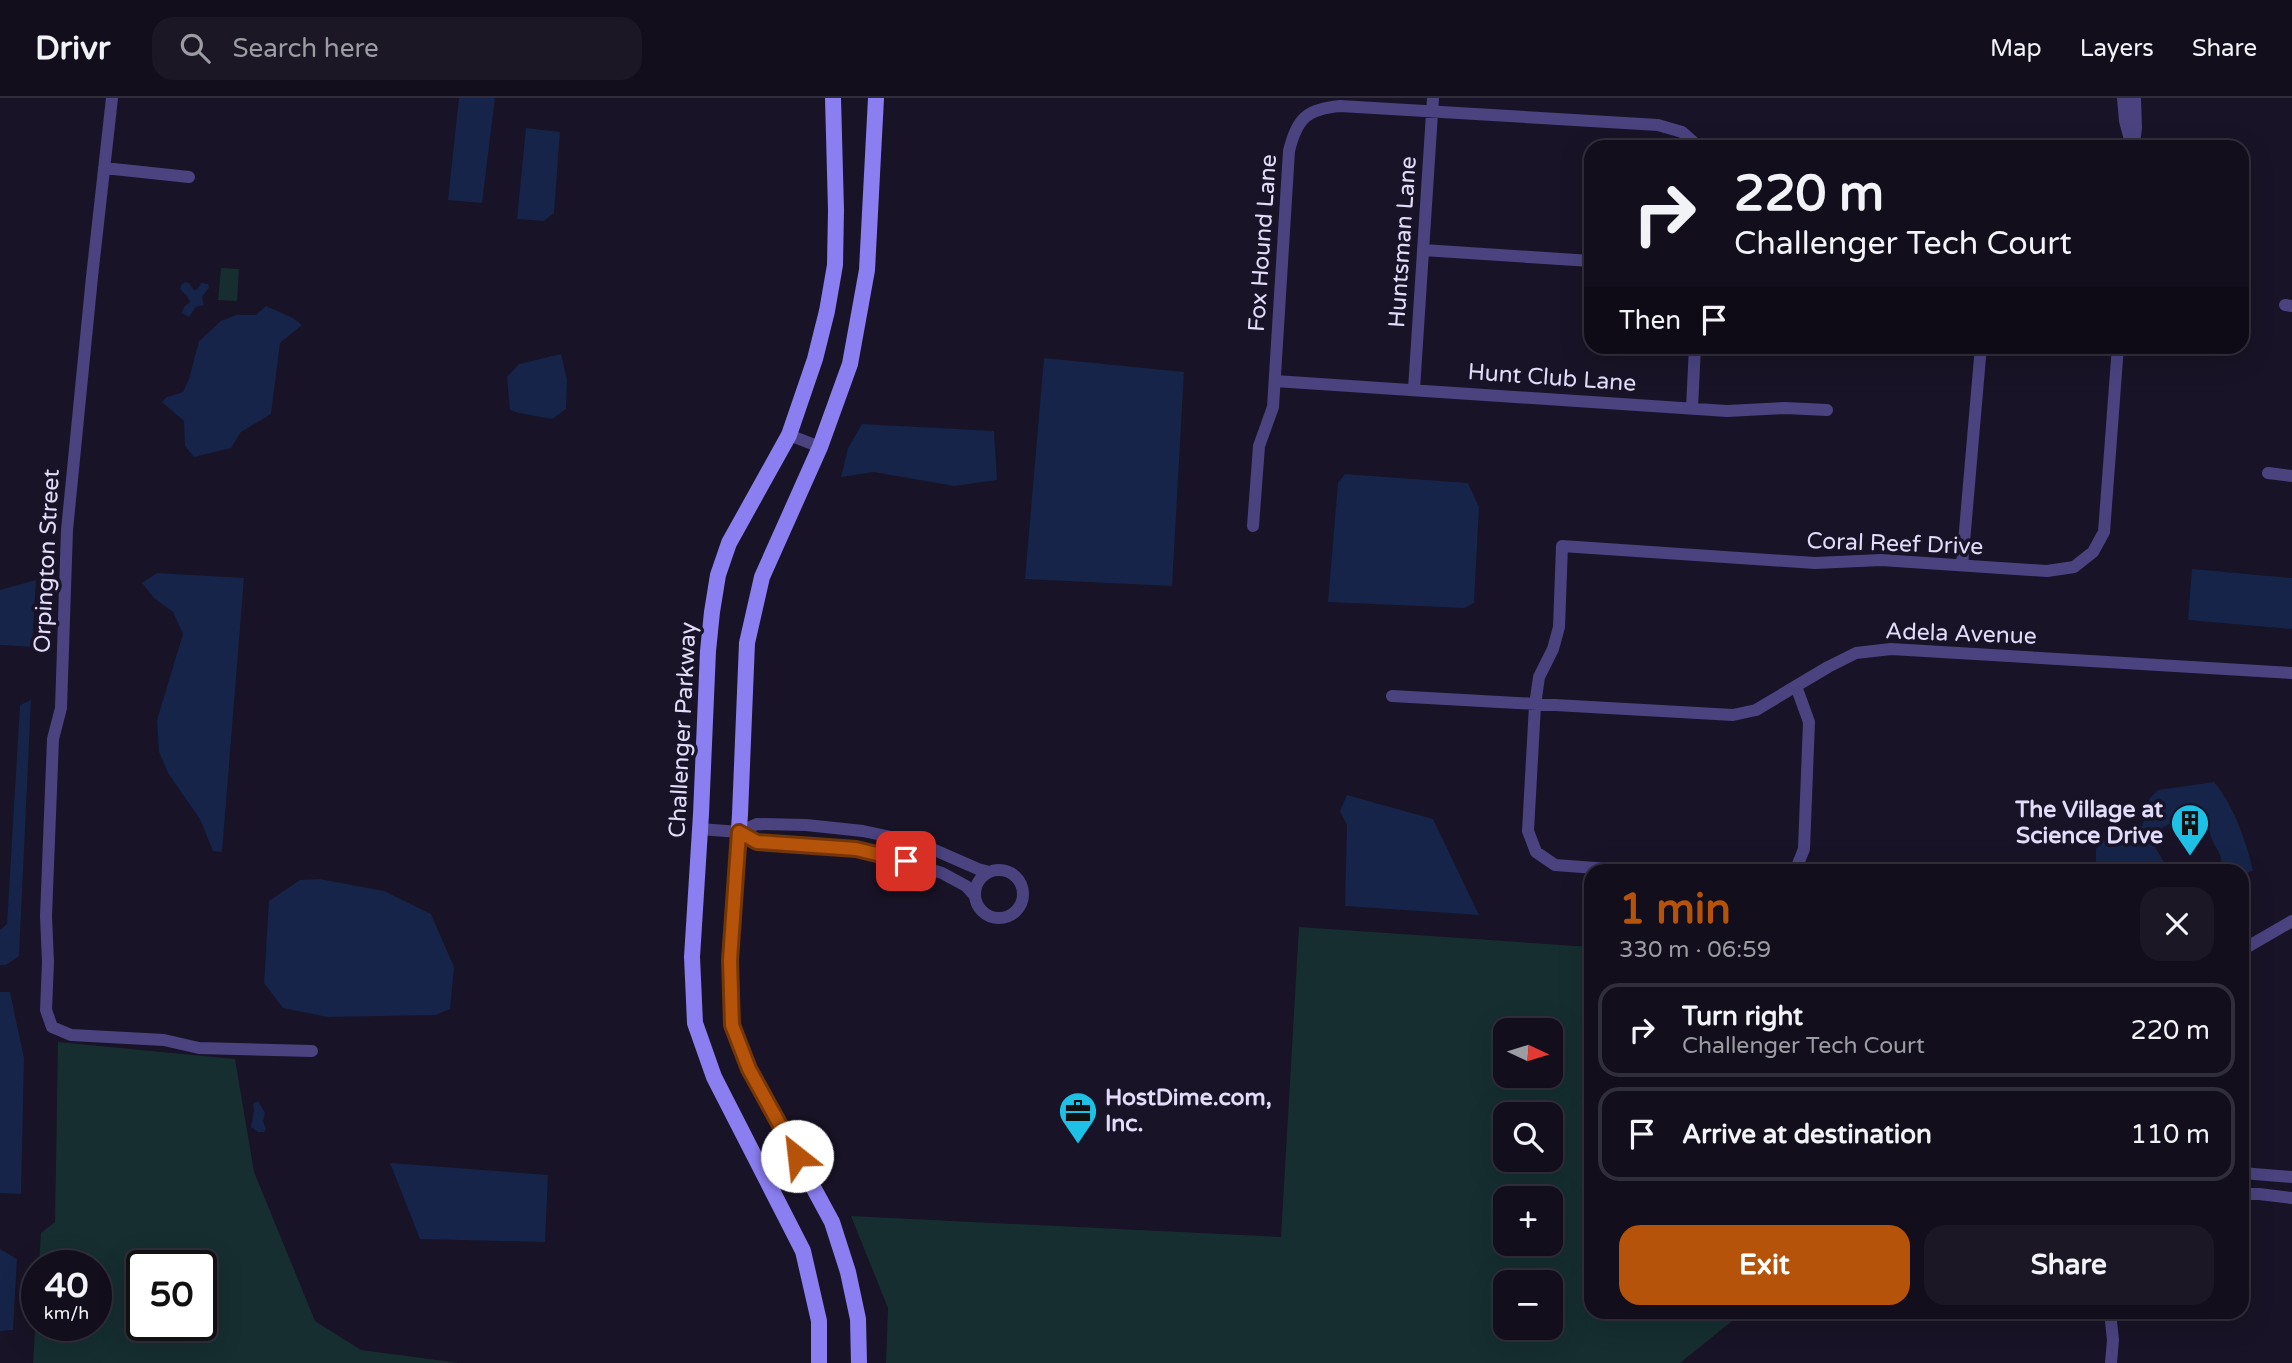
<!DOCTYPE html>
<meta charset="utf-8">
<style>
:root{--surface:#120e1c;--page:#1b1725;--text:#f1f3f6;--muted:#9c9ca3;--line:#312e3b;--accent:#b45309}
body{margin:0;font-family:"Varela Round",sans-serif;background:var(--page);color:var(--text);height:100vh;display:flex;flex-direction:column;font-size:26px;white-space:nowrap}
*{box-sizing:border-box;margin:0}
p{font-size:23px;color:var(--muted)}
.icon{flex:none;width:38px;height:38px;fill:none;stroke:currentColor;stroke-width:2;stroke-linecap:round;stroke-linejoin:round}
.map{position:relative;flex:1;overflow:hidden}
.sheet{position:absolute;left:1584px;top:766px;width:665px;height:455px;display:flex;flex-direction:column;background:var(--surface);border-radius:21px;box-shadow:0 7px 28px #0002,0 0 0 2px var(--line)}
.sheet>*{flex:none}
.guide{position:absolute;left:1584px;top:42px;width:665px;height:214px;border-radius:21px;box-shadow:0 7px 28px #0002,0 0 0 2px var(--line);background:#120e1c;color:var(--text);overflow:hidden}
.needle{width:46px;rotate:94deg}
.fabs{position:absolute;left:1493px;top:920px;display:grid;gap:14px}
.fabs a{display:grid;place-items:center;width:70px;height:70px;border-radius:14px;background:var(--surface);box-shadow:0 7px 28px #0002,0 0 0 2px var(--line);font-size:35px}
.speed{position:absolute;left:21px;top:1152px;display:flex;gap:14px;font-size:35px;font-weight:700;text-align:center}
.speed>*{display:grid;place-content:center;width:91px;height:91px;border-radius:50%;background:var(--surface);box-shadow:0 7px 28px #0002,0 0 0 2px var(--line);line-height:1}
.speed small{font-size:18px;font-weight:400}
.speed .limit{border:4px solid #111;border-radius:10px;background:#fff;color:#111}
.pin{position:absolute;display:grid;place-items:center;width:60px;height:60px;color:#fff;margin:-30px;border-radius:14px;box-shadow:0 4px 10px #0006}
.me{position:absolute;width:77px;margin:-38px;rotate:331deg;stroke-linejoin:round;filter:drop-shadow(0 0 5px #0008)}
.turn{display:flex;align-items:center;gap:24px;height:147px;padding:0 35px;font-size:32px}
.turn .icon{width:91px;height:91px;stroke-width:2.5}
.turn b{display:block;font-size:49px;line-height:60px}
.then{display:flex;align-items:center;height:66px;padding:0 35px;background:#0003;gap:14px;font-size:26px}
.round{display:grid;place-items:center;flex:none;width:74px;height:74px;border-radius:21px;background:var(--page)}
.overview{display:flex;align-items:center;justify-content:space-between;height:119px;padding:0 35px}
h1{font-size:42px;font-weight:700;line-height:52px;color:var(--accent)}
.action{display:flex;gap:14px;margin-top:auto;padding:14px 35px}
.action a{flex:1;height:80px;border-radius:21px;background:var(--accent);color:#fff;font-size:28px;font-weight:700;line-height:80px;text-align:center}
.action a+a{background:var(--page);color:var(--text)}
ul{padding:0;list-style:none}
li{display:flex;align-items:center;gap:21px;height:94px;margin:0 14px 10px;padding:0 21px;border:4px solid var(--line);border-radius:21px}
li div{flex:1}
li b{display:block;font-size:26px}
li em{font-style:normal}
header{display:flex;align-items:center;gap:42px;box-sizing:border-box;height:98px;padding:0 35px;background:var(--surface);border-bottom:2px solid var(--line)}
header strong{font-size:33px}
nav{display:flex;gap:38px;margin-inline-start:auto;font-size:24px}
.search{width:490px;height:63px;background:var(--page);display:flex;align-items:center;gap:18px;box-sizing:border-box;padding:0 24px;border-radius:21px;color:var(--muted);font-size:26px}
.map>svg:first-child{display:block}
.green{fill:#162e30;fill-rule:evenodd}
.water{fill:#152448}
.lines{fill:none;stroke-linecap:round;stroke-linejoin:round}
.minor{stroke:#4a4380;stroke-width:12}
.secondary{stroke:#8a7ef0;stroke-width:16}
.route-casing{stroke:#753606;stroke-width:18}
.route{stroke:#b45309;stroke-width:12}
.labels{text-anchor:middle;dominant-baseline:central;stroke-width:7;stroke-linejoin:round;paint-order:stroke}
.street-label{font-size:23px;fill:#e2dcfb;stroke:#181326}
.poi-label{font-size:23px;font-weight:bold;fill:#e2dcfb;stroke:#181326;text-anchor:end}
</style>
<header>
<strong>Drivr</strong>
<div class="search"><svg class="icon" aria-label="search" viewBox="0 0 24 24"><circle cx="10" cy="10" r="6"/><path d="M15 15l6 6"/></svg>Search here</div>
<nav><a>Map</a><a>Layers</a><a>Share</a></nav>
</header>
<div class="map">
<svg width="2292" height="1265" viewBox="0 0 2292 1265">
<rect width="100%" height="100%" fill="#181326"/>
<path class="green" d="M221,170L239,171L237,203L218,202Z
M1299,829L1591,849V1214L1742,1215L1680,1265H886L888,1210L851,1118L1281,1139ZM1505,933H1550V978H1505ZM1505,1017H1550V1062H1505ZM1505,1101H1550V1146H1505ZM1505,1185H1550V1230H1505Z
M58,944L235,961L254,1074L315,1223L361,1252L459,1265H33L37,1200V1227H96V1167H39L41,1135L55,1124ZM142,1167H201V1227H142Z"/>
<path class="water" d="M459,0H495L482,105L448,102Z
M526,30L560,34L554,115L544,123L517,121Z
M185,184L189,185L194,192L198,191L201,185L208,186L209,190L202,199L204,207L196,209L189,219L182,215L184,209L190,204L188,199L180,191L181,187Z
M266,208L293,220L302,227L280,245L271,316L241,334L231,350L194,359L185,348L184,323L162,304L167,299L183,294L189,281L199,243L221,223L236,217H256Z
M561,256L567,282L566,311L552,321L519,315L510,312L507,279L519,266Z
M1044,260L1184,274L1172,488L1025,481Z
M862,326L994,333L997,382L954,388L874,374L841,379L848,350Z
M1345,376L1468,385L1479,409L1474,505L1464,510L1328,504L1338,385Z
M2192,471L2292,480V531L2188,522Z
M157,475L244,480L222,754L213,753L200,721L168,675L159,654L157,622L183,536L173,514L154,500L142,485Z
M36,482L32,549L0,547V492Z
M31,602L19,858L6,867H0V832L7,826L20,607Z
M2214,684C2233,706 2247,745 2253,773L2242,776V774L2232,773L2221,770C2224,755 2213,749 2210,736C2209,732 2209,728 2208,724L2185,718L2160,731L2155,749L2169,773H2096V751L2105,741L2142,728L2150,700L2158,692Z
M1347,697L1433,721L1479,817L1345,808L1347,727L1340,713Z
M320,781L384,793L431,816L454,869L450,911L436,917L327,919L283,910L264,885L269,803L300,782Z
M0,894H10L24,960L21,1096L0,1095Z
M258,1003L265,1015L263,1023L266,1031L264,1034H258L251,1029L254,1013L253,1006Z
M390,1065L548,1077L545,1144L420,1141Z
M0,1151L17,1161L13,1232L0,1233Z"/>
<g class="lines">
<path class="minor" d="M112,0L92,179L67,432L61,610L53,641L46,818L48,864L46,912L52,929L71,937L164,942L199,950L312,953
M2123,0L2125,23L2132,49
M2134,45L2136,30L2135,0
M104,70L189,79
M1423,152L1591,163
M2285,207L2292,208
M1275,283L1727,313L1785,310L1827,312
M1414,291L1433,0
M1692,310L1695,248
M789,337L820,349
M2268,375L2292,378
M1253,428L1259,348L1273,309L1289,53C1297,20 1307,11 1340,8L1658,27L1682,34L1699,49
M1962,467L1981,248
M1392,598L1733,617L1756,612L1828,569L1856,555L1891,551L2292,575
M700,731L739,734L757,744L832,748L879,756L942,775L966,788L975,798
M739,734L757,726L806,727L863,733L905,742L930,750L978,771L989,774
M975 796a24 24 0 1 1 48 0a24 24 0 1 1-48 0Z
M1650,774L1555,767L1536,754L1528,733L1535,607L1539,579L1553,551L1559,529L1562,448L1815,465L1881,462L2047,473L2074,469L2093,454L2104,434L2118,248
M1790,774L1796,771L1804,751L1809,624L1796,588
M2242,852L2292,823
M2242,1075L2292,1079
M2242,1096H2259L2292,1100
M2110,1214L2113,1242L2111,1265"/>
<path class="secondary" d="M819,1265V1223L803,1153L714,979L695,925L692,859L701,716L708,553L712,514L718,477L729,445L789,337L815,261L827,213L835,167L836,112L833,0
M859,1265L858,1221L848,1174L832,1124L749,971L732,927L730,862L740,716L747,545L762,479L820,349L850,266L867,172L876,0"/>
</g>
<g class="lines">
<g class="route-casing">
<path id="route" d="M797,1058L749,971L732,927L730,862L739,734L757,744L856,751L906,763"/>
</g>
<use href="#route" class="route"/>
</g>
<defs>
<g id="building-pin" transform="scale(2.0125)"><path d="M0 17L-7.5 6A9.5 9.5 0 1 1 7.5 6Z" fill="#1ec1e5" stroke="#181326"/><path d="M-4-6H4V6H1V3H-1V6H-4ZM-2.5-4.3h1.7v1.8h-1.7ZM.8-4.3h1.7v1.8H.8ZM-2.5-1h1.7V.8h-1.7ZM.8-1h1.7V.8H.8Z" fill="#111"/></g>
<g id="office-pin" transform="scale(2.0125)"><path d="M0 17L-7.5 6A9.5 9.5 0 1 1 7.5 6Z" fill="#1ec1e5" stroke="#181326"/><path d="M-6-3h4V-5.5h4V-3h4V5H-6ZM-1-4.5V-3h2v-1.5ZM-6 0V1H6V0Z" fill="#111"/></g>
</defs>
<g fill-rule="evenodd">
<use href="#building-pin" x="2190" y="725"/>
<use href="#office-pin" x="1078" y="1013"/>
</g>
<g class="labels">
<g class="street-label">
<text transform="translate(1403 144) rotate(-86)">Huntsman Lane</text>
<text transform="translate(1263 145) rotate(-86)">Fox Hound Lane</text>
<text transform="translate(1552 280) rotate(4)">Hunt Club Lane</text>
<text transform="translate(1895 446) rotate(2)">Coral Reef Drive</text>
<text transform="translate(47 463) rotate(-87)">Orpington Street</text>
<text transform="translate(1961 536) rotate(2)">Adela Avenue</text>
<text transform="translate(683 632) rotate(-87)">Challenger Parkway</text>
</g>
<g class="poi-label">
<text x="2163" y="712">The Village at<tspan x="2163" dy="26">Science Drive</tspan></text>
<text x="1105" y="1000" text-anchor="start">HostDime.com,<tspan x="1105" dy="26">Inc.</tspan></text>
</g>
</g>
</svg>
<div class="fabs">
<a><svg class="needle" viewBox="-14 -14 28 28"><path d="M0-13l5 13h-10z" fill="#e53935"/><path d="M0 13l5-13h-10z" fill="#9c9ca3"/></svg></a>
<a><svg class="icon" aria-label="search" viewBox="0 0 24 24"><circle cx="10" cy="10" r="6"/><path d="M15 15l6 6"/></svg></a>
<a>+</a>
<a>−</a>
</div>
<div class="speed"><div>40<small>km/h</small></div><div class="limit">50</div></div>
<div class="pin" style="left:906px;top:763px;background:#d93025"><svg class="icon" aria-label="arrive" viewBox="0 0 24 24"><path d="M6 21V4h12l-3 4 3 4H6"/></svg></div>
<svg class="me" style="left:797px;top:1058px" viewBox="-20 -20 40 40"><circle r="19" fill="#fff"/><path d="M0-13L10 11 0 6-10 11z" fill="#b45309"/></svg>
<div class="guide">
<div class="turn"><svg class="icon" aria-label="right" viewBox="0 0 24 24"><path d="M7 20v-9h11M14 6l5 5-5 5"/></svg><div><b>220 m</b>Challenger Tech Court</div></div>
<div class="then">Then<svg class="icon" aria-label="arrive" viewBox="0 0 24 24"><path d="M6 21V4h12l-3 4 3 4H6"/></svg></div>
</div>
<section class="sheet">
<div class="overview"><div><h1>1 min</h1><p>330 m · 06:59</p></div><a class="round"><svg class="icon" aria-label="close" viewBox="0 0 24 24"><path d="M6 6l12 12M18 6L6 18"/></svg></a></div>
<ul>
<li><svg class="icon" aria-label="right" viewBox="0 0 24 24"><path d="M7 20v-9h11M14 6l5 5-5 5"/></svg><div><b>Turn right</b><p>Challenger Tech Court</p></div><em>220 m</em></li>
<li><svg class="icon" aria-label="arrive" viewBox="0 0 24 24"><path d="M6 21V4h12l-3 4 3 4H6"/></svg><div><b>Arrive at destination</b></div><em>110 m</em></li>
</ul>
<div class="action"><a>Exit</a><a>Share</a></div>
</section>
</div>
